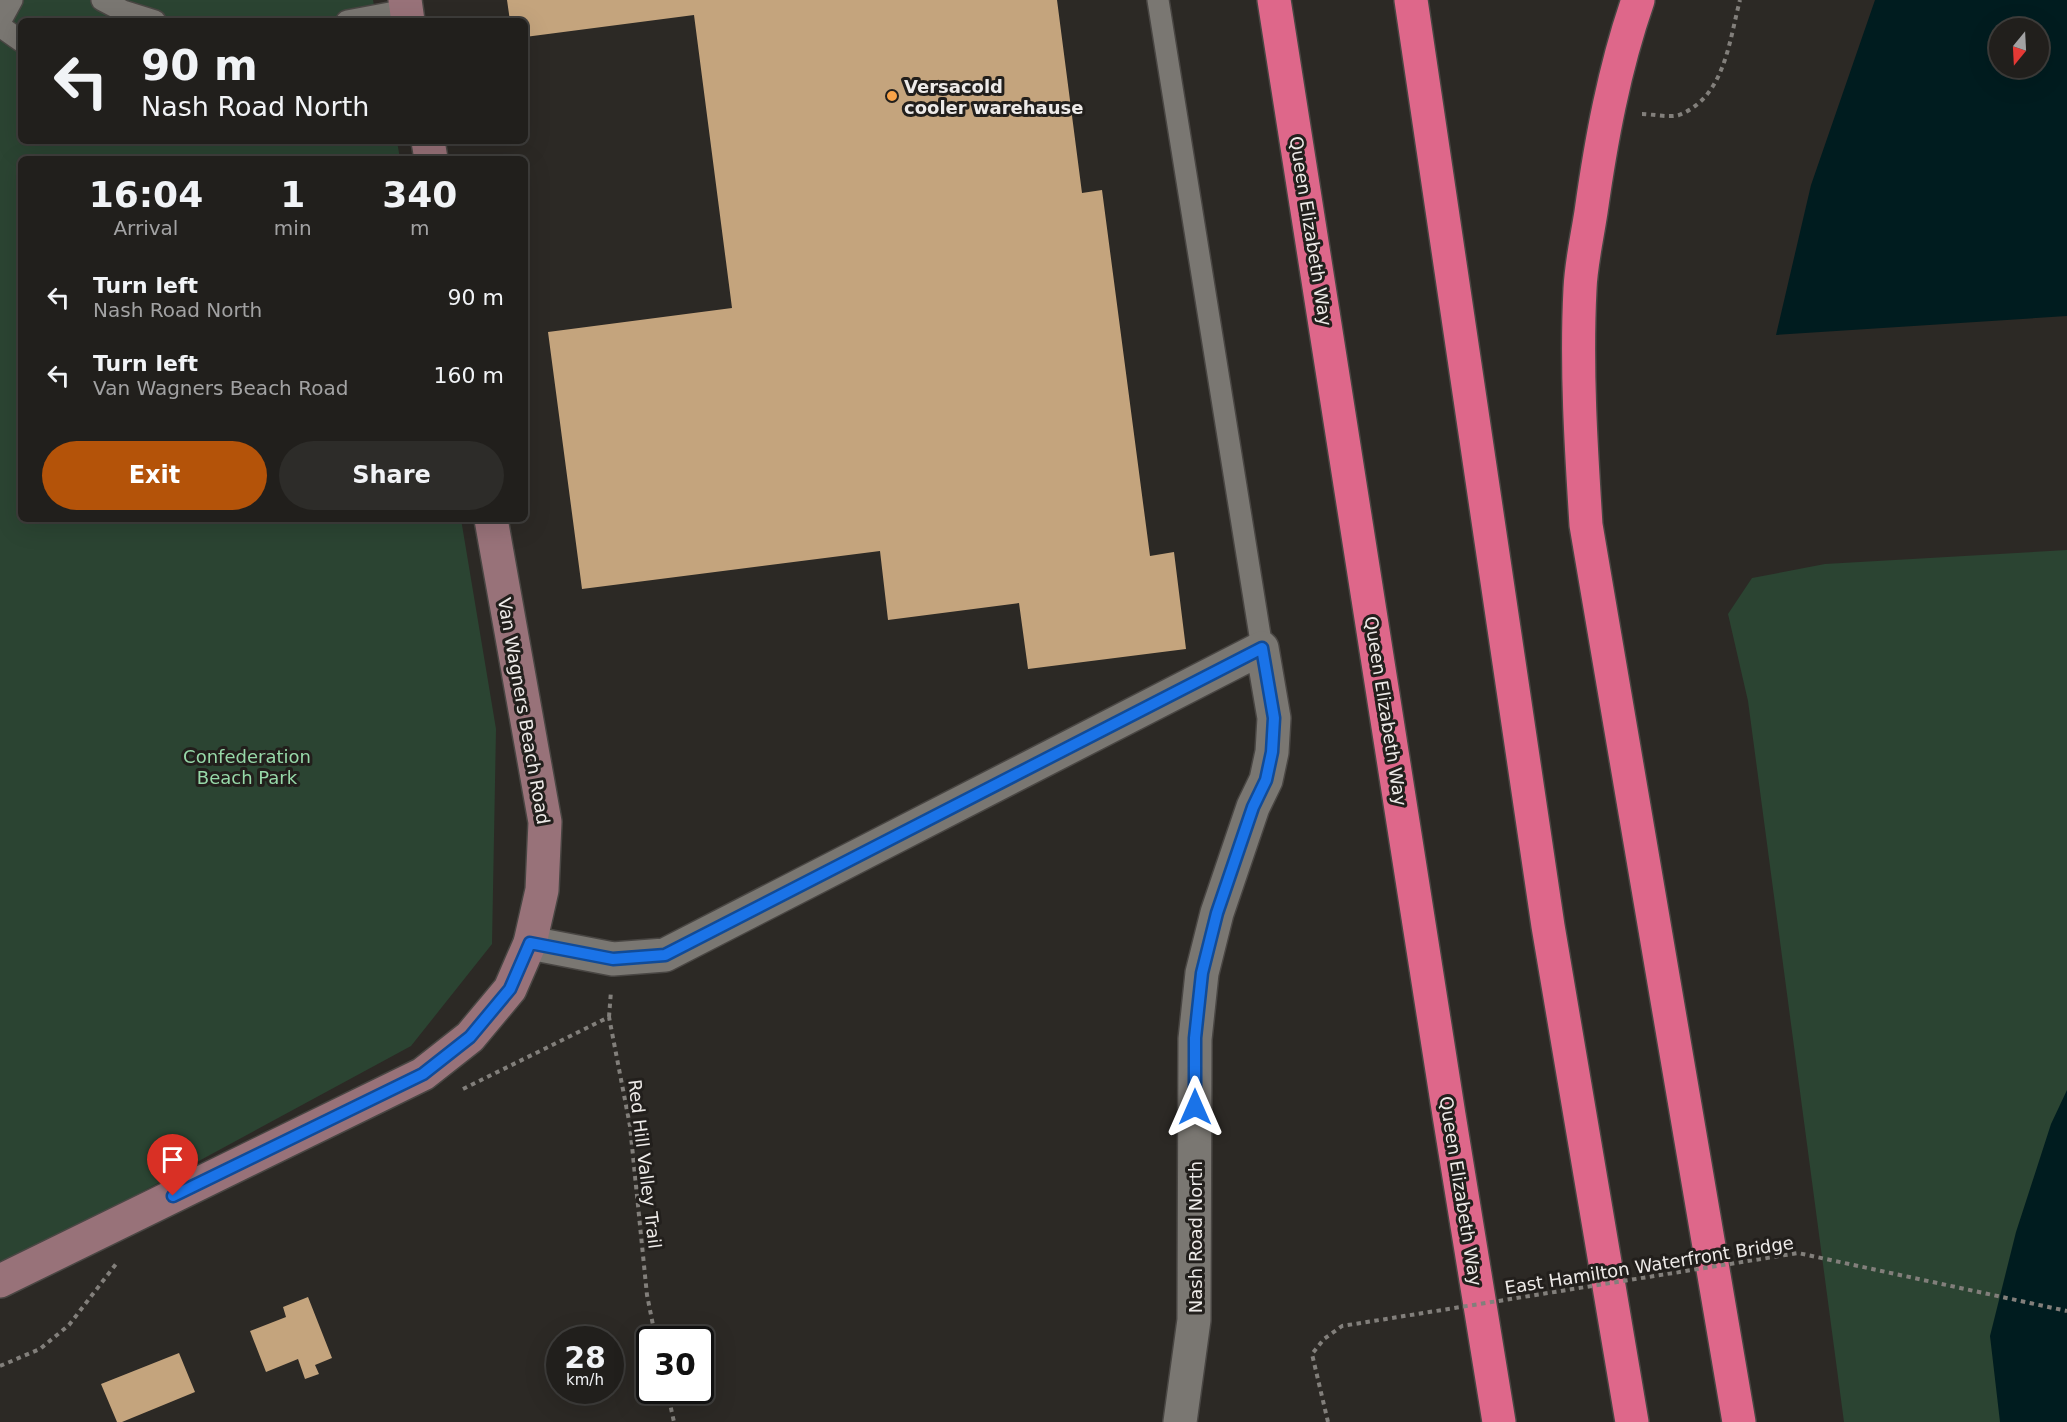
<!DOCTYPE html>
<style>
:root{--surface:#211f1c;--page:#2d2c29;--text:#f1f3f6;--muted:#a2a2a3;--line:#3e3d3b;--accent:#b45309}
body{margin:0;font-family:"DejaVu Sans",sans-serif;background:var(--page);color:var(--text);height:100vh;display:flex;flex-direction:column;font-size:22px;white-space:nowrap}
*{box-sizing:border-box;margin:0}
p{font-size:20px;color:var(--muted)}
.icon{flex:none;width:33px;height:33px;fill:none;stroke:currentColor;stroke-width:2;stroke-linecap:round;stroke-linejoin:round}
.map{position:relative;flex:1;overflow:hidden}
.drawer{position:absolute;left:18px;top:156px;width:510px;height:366px;display:flex;flex-direction:column;background:var(--surface);border-radius:9px;box-shadow:0 6px 24px #0002,0 0 0 2px var(--line)}
.drawer>*{flex:none}
.guide{position:absolute;left:18px;top:18px;width:510px;height:126px;border-radius:9px;box-shadow:0 6px 24px #0002,0 0 0 2px var(--line);background:#211f1c;color:var(--text);overflow:hidden}
.needle{width:39px;rotate:198deg}
.tools{position:absolute;left:1989px;top:18px;display:grid;gap:12px}
.tools a{display:grid;place-items:center;width:60px;height:60px;border-radius:50%;background:var(--surface);box-shadow:0 6px 24px #0002,0 0 0 2px var(--line);font-size:30px}
.speed{position:absolute;left:546px;top:1326px;display:flex;gap:12px;font-size:30px;font-weight:700;text-align:center}
.speed>*{display:grid;place-content:center;width:78px;height:78px;border-radius:50%;background:var(--surface);box-shadow:0 6px 24px #0002,0 0 0 2px var(--line);line-height:1}
.speed small{font-size:15px;font-weight:400}
.speed .limit{border:3px solid #111;border-radius:9px;background:#fff;color:#111}
.pin{position:absolute;display:grid;place-items:center;width:51px;height:51px;color:#fff;margin:-62px -26px;border-radius:50% 50% 50% 0;rotate:-45deg;box-shadow:0 0 6px #0007}
.pin .icon{rotate:45deg}
.me{position:absolute;width:66px;margin:-33px;rotate:0deg;stroke-linejoin:round;filter:drop-shadow(0 0 4px #0008)}
.turn{display:flex;align-items:center;gap:21px;height:126px;padding:0 24px;font-size:27px}
.turn .icon{width:78px;height:78px;stroke-width:2.5}
.turn b{display:block;font-size:42px;line-height:51px}
.eta{display:flex;justify-content:space-evenly;align-items:center;height:102px;text-align:center}
.eta b{font-size:36px;font-weight:600;line-height:42px}
.button{display:flex;gap:12px;margin-top:auto;padding:12px 24px}
.button a{flex:1;height:69px;border-radius:36px;background:var(--accent);color:#fff;font-size:24px;font-weight:600;line-height:69px;text-align:center}
.button a+a{background:var(--page);color:var(--text)}
ul{padding:0;list-style:none}
li{display:flex;align-items:center;gap:18px;height:78px;padding:0 24px}
li div{flex:1}
li b{display:block;font-size:22px}
li em{font-style:normal}
.map>svg:first-child{display:block}
.green{fill:#2b4432}
.water{fill:#001c1f;fill-rule:evenodd}
.building{fill:#c4a47d}
.lines{fill:none;stroke-linecap:round;stroke-linejoin:round}
.lane-casing{stroke:#494643;stroke-width:24}
.street-casing{stroke:#494643;stroke-width:36}
.secondary-casing{stroke:#494643;stroke-width:36}
.highway-casing{stroke:#494643;stroke-width:36}
.path{stroke:#827f7b;stroke-width:4;stroke-dasharray:4.5 4.5;stroke-linecap:butt}
.lane{stroke:#7a7772;stroke-width:21}
.street{stroke:#7a7772;stroke-width:33}
.secondary{stroke:#987279;stroke-width:33}
.highway{stroke:#de678a;stroke-width:33}
.path-bridge{stroke:#827f7b;stroke-width:4;stroke-dasharray:4.5 4.5;stroke-linecap:butt}
.route-casing{stroke:#114b97;stroke-width:15}
.route{stroke:#1a73e8;stroke-width:10}
.poi-dot{fill:#f7a248;stroke:#221f1c;stroke-width:2}
.labels{text-anchor:middle;dominant-baseline:central;stroke-width:6;stroke-linejoin:round;paint-order:stroke}
.poi-label{font-size:18px;font-weight:bold;fill:#eeebe9;stroke:#221f1c;text-anchor:start}
.street-label{font-size:18px;fill:#eeebe9;stroke:#221f1c}
.park-label{font-size:18px;fill:#97d9a9;stroke:#221f1c}
</style>
<div class="map">
<svg width="2067" height="1422" viewBox="0 0 2067 1422">
<rect width="100%" height="100%" fill="#2c2925"/>
<path class="green" d="M0,0H373L377,21H21V141H397L400,159H21V519H461L496,729L492,944L411,1046L42,1246L0,1261Z
M2067,550V1422H1844L1748,701L1728,614L1752,578L1825,564Z"/>
<path class="water" d="M1875,0H2067V316L1776,335L1811,185ZM2000,28H2038V68H2000Z
M2067,1090V1422H2000L1990,1336L2016,1232L2051,1124Z"/>
<path class="building" d="M507,0H1057L1082,193L1102,190L1150,556L1174,552L1186,649L1028,669L1019,603L888,620L880,551L582,589L548,332L732,308L694,15L525,37V21H510Z
M308,1297L332,1358L315,1365L319,1374L305,1379L298,1359L266,1372L250,1331L286,1317L283,1307Z
M179,1353L195,1392L122,1422H117L101,1384Z"/>
<g class="lines">
<g class="lane-casing">
<path id="lane" d="M102,0L123,11L155,21
M1158,0L1262,648
M347,21L406,10
M0,22L12,0
M0,26L21,41"/>
</g>
<g class="street-casing">
<path id="street" d="M530,943L613,959L665,955L1262,648L1274,718L1272,752L1266,780L1253,807L1217,913L1202,973L1195,1039L1194,1320L1180,1422"/>
</g>
<g class="secondary-casing">
<path id="secondary" d="M405,0L408,21
M428,141L431,159
M0,1281L423,1074L470,1037L510,989L530,943L542,890L545,822L491,519"/>
</g>
<g class="highway-casing">
<path id="highway" d="M1274,0L1449,1115L1499,1422
M1411,0L1548,926L1632,1422
M1638,0C1614,69 1601,141 1591,212C1587,238 1581,264 1580,289C1576,367 1581,447 1586,525L1739,1422"/>
</g>
<path class="path" d="M1642,114C1652,114 1669,118 1679,115C1725,97 1729,41 1740,0
M609,1017L611,991
M463,1089L609,1017L630,1126L647,1295L656,1340
M0,1366L40,1349L69,1325L116,1264
M667,1390L674,1422"/>
<use href="#lane" class="lane"/>
<use href="#street" class="street"/>
<use href="#secondary" class="secondary"/>
<use href="#highway" class="highway"/>
<path class="path-bridge" d="M1328,1422L1312,1354L1324,1339L1342,1326L1798,1253L2067,1311"/>
</g>
<g class="lines">
<g class="route-casing">
<path id="route" d="M173,1196L423,1074L470,1037L510,989L530,943L613,959L665,955L1262,648L1274,718L1272,752L1266,780L1253,807L1217,913L1202,973L1195,1038V1107"/>
</g>
<use href="#route" class="route"/>
</g>
<circle class="poi-dot" cx="892" cy="96" r="6"/>
<g class="labels">
<g class="poi-label">
<text x="904" y="86">Versacold<tspan x="904" dy="21">cooler warehause</tspan></text>
</g>
<g class="street-label">
<text transform="translate(1311 231) rotate(81)">Queen Elizabeth Way</text>
<text transform="translate(524 711) rotate(80)">Van Wagners Beach Road</text>
<text transform="translate(1386 711) rotate(81)">Queen Elizabeth Way</text>
<text transform="translate(645 1164) rotate(83)">Red Hill Valley Trail</text>
<text transform="translate(1461 1191) rotate(81)">Queen Elizabeth Way</text>
<text transform="translate(1195 1237) rotate(-90)">Nash Road North</text>
<text transform="translate(1649 1265) rotate(-9)">East Hamilton Waterfront Bridge</text>
</g>
<g class="park-label">
<text x="247" y="756">Confederation<tspan x="247" dy="21">Beach Park</tspan></text>
</g>
</g>
</svg>
<div class="tools">
<a><svg class="needle" viewBox="-14 -14 28 28"><path d="M0-13l5 13h-10z" fill="#e53935"/><path d="M0 13l5-13h-10z" fill="#a2a2a3"/></svg></a>
</div>
<div class="speed"><div>28<small>km/h</small></div><div class="limit">30</div></div>
<div class="pin" style="left:173px;top:1196px;background:#d93025"><svg class="icon" aria-label="arrive" viewBox="0 0 24 24"><path d="M6 21V4h12l-3 4 3 4H6"/></svg></div>
<svg class="me" style="left:1195px;top:1107px" viewBox="-20 -20 40 40"><path d="M0-17L14 15 0 8-14 15z" fill="#1a73e8" stroke="#fff" stroke-width="4"/></svg>
<div class="guide">
<div class="turn"><svg class="icon" aria-label="left" viewBox="0 0 24 24"><path d="M17 20v-9H6M10 6l-5 5 5 5"/></svg><div><b>90 m</b>Nash Road North</div></div>
</div>
<section class="drawer">
<div class="eta">
<div><b>16:04</b><p>Arrival</p></div>
<div><b>1</b><p>min</p></div>
<div><b>340</b><p>m</p></div>
</div>
<ul>
<li><svg class="icon" aria-label="left" viewBox="0 0 24 24"><path d="M17 20v-9H6M10 6l-5 5 5 5"/></svg><div><b>Turn left</b><p>Nash Road North</p></div><em>90 m</em></li>
<li><svg class="icon" aria-label="left" viewBox="0 0 24 24"><path d="M17 20v-9H6M10 6l-5 5 5 5"/></svg><div><b>Turn left</b><p>Van Wagners Beach Road</p></div><em>160 m</em></li>
</ul>
<div class="button"><a>Exit</a><a>Share</a></div>
</section>
</div>
